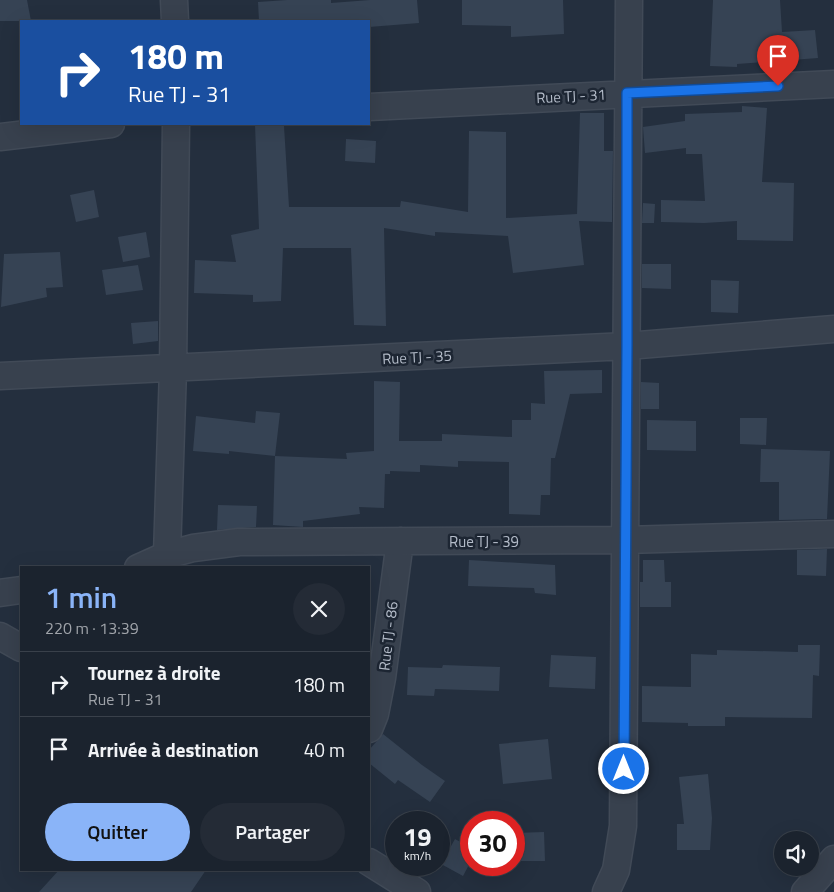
<!DOCTYPE html>
<html lang="fr">
<meta charset="utf-8">
<style>
:root{--surface:#1b232e;--page:#242b36;--text:#f1f3f6;--muted:#a0a4aa;--line:#39404a;--accent:#8ab4f8}
body{margin:0;font-family:"Titillium Web",sans-serif;background:var(--page);color:var(--text);height:100vh;display:flex;flex-direction:column;font-size:19px;white-space:nowrap}
*{box-sizing:border-box;margin:0}
p{font-size:16px;color:var(--muted)}
.icon{flex:none;width:28px;height:28px;fill:none;stroke:currentColor;stroke-width:2;stroke-linecap:round;stroke-linejoin:round}
.map{position:relative;flex:1;overflow:hidden}
.sheet{position:absolute;left:20px;top:566px;width:350px;height:305px;display:flex;flex-direction:column;background:var(--surface);border-radius:0px;box-shadow:0 5px 20px #0002,0 0 0 1px var(--line)}
.sheet>*{flex:none}
.top-card{position:absolute;left:20px;top:20px;width:350px;height:105px;border-radius:0px;box-shadow:0 5px 20px #0002,0 0 0 1px var(--line);background:#1a4fa0;color:#fff;overflow:hidden}
.controls{position:absolute;left:774px;top:831px;display:grid;gap:10px}
.controls a{display:grid;place-items:center;width:45px;height:45px;border-radius:50%;background:var(--surface);box-shadow:0 5px 20px #0002,0 0 0 1px var(--line);font-size:25px}
.speed{position:absolute;left:385px;top:811px;display:flex;gap:10px;font-size:25px;font-weight:700;text-align:center}
.speed>*{display:grid;place-content:center;width:65px;height:65px;border-radius:50%;background:var(--surface);box-shadow:0 5px 20px #0002,0 0 0 1px var(--line);line-height:1}
.speed small{font-size:12px;font-weight:400}
.speed .limit{border:8px solid #d22;background:#fff;color:#111}
.pin{position:absolute;display:grid;place-items:center;width:42px;height:42px;color:#fff;margin:-51px -21px;border-radius:50% 50% 50% 0;rotate:-45deg;box-shadow:0 0 5px #0007}
.pin .icon{rotate:45deg}
.me{position:absolute;width:55px;margin:-28px;rotate:0deg;stroke-linejoin:round;filter:drop-shadow(0 0 4px #0008)}
.turn{display:flex;align-items:center;gap:18px;height:105px;padding:0 25px;font-size:22px}
.turn .icon{width:65px;height:65px;stroke-width:2.5}
.turn b{display:block;font-size:35px;line-height:42px}
.round{display:grid;place-items:center;flex:none;width:52px;height:52px;border-radius:26px;background:var(--page)}
.headline{display:flex;align-items:center;justify-content:space-between;height:85px;padding:0 25px}
h1{font-size:30px;font-weight:600;line-height:38px;color:var(--accent)}
.button{display:flex;gap:10px;margin-top:auto;padding:10px 25px}
.button a{flex:1;height:58px;border-radius:30px;background:var(--accent);color:#111;font-size:20px;font-weight:600;line-height:58px;text-align:center}
.button a+a{background:var(--page);color:var(--text)}
ul{padding:0;list-style:none}
li{display:flex;align-items:center;gap:15px;height:65px;padding:0 25px;border-top:1px solid var(--line)}
li div{flex:1}
li b{display:block;font-size:19px}
li em{font-style:normal}
.map>svg:first-child{display:block}
.building{fill:#364354}
.lines{fill:none;stroke-linecap:round;stroke-linejoin:round}
.street-casing{stroke:#414a57;stroke-width:29}
.street{stroke:#38414e;stroke-width:26}
.route-casing{stroke:#114b97;stroke-width:12}
.route{stroke:#1a73e8;stroke-width:9}
.labels{text-anchor:middle;dominant-baseline:central;stroke-width:5;stroke-linejoin:round;paint-order:stroke}
.street-label{font-size:15px;fill:#b4bcc9;stroke:#1d2633}
</style>
<div class="map">
<svg width="834" height="892" viewBox="0 0 834 892">
<rect width="100%" height="100%" fill="#242f3e"/>
<path class="building" d="M0,0H27L31,21H0Z
M287,0H331V3L370,0H417L419,23L369,27V21H259L258,2Z
M462,0H563L564,34L511,37V26L462,25Z
M713,0H780L782,32L815,30L818,58L737,64V67L710,66Z
M742,106L767,108L762,182L794,183L793,241L737,240V221L704,223L661,222V200L705,201L702,154H686V148L645,153L643,127L685,121V114L742,112Z
M580,113H604V151H613L612,222L579,221L584,265L513,273L508,236L435,232V236L384,228L386,326L354,325L351,248H283L281,301L253,302V295L194,293L195,260L236,262L231,235L259,229L255,125L284,126L289,207H400L401,201L468,212L469,131L506,132V218L577,214Z
M346,139L376,141L375,163L345,161Z
M94,190L99,217L76,222L70,195Z
M643,203L655,204L654,223H642Z
M146,232L150,257L123,262L118,237Z
M60,252L63,287L46,288L47,297L1,307L4,254Z
M642,264H671V289L642,288Z
M138,265L143,290L106,295L102,270Z
M711,280L739,281L738,313L711,312Z
M158,321V341L133,344L131,323Z
M602,370V393L570,394L555,458H551L550,495H541L540,515L509,514V462L458,461V467L420,465V472L390,471V474H385L384,508L359,507L360,514L303,521V527L273,525L275,456L347,459L346,453L374,451V381L400,382L399,441H442V434L512,437V420H531V403L545,404L544,371Z
M641,382L659,383V409H641Z
M256,411L280,413L275,456L229,451V454L193,451L196,416L255,423Z
M740,418H767L766,445L740,444Z
M647,420L696,421V451L647,450Z
M761,449L830,451L827,519L779,520V482H760Z
M218,505L257,506L256,527L217,530Z
M827,549L826,576L797,575V550Z
M469,560L555,565L556,595L535,593L534,588L468,586Z
M643,560H664L665,582H671V607H640V582H643Z
M798,645H820L819,676L813,675L812,718L725,717V726H688V723L642,722V686L691,687V654L717,655V650L798,652Z
M551,655L596,657L595,689L549,687Z
M443,665L500,667L499,691L435,689L434,696L407,695L408,667L442,668Z
M383,734L422,765L445,781L430,802L398,780L395,784L369,763V750Z
M548,739L552,779L503,784L499,744Z
M708,774L712,818L710,850H677V824H684L679,777Z
M544,832L545,861H514V833Z
M455,839L471,848V861L463,876L441,864Z
M59,870H206L191,892H39Z"/>
<g class="lines">
<g class="street-casing">
<path id="street" d="M174,0L175,21
M369,107L834,84
M0,137L111,124
M0,376L627,346L834,329
M167,555L173,369L176,124
M138,568L167,555L193,548L239,542L625,540L834,534
M0,593L21,590
M0,636L21,648
M369,729L375,714L382,678L400,541
M369,862L417,892
M606,892L616,870L623,826L629,0
M805,892L834,859"/>
</g>
<use href="#street" class="street"/>
</g>
<g class="lines">
<g class="route-casing">
<path id="route" d="M624,769L627,346V93L778,86"/>
</g>
<use href="#route" class="route"/>
</g>
<g class="labels">
<g class="street-label">
<text transform="translate(571 96) rotate(-3)">Rue TJ - 31</text>
<text transform="translate(417 357) rotate(-3)">Rue TJ - 35</text>
<text x="484" y="541">Rue TJ - 39</text>
<text transform="translate(388 636) rotate(-83)">Rue TJ - 86</text>
</g>
</g>
</svg>
<div class="controls">
<a><svg class="icon" aria-label="sound" viewBox="0 0 24 24"><path d="M4 9h4l5-4v14l-5-4H4zM17 9q2 3 0 6"/></svg></a>
</div>
<div class="speed"><div>19<small>km/h</small></div><div class="limit">30</div></div>
<div class="pin" style="left:778px;top:86px;background:#d93025"><svg class="icon" aria-label="arrive" viewBox="0 0 24 24"><path d="M6 21V4h12l-3 4 3 4H6"/></svg></div>
<svg class="me" style="left:624px;top:769px" viewBox="-20 -20 40 40"><circle r="17" fill="#1a73e8" stroke="#fff" stroke-width="3"/><path d="M0-11L8 9 0 5-8 9z" fill="#fff"/></svg>
<div class="top-card">
<div class="turn"><svg class="icon" aria-label="right" viewBox="0 0 24 24"><path d="M7 20v-9h11M14 6l5 5-5 5"/></svg><div><b>180 m</b>Rue TJ - 31</div></div>
</div>
<section class="sheet">
<div class="headline"><div><h1>1 min</h1><p>220 m · 13:39</p></div><a class="round"><svg class="icon" aria-label="close" viewBox="0 0 24 24"><path d="M6 6l12 12M18 6L6 18"/></svg></a></div>
<ul>
<li><svg class="icon" aria-label="right" viewBox="0 0 24 24"><path d="M7 20v-9h11M14 6l5 5-5 5"/></svg><div><b>Tournez à droite</b><p>Rue TJ - 31</p></div><em>180 m</em></li>
<li><svg class="icon" aria-label="arrive" viewBox="0 0 24 24"><path d="M6 21V4h12l-3 4 3 4H6"/></svg><div><b>Arrivée à destination</b></div><em>40 m</em></li>
</ul>
<div class="button"><a>Quitter</a><a>Partager</a></div>
</section>
</div>
